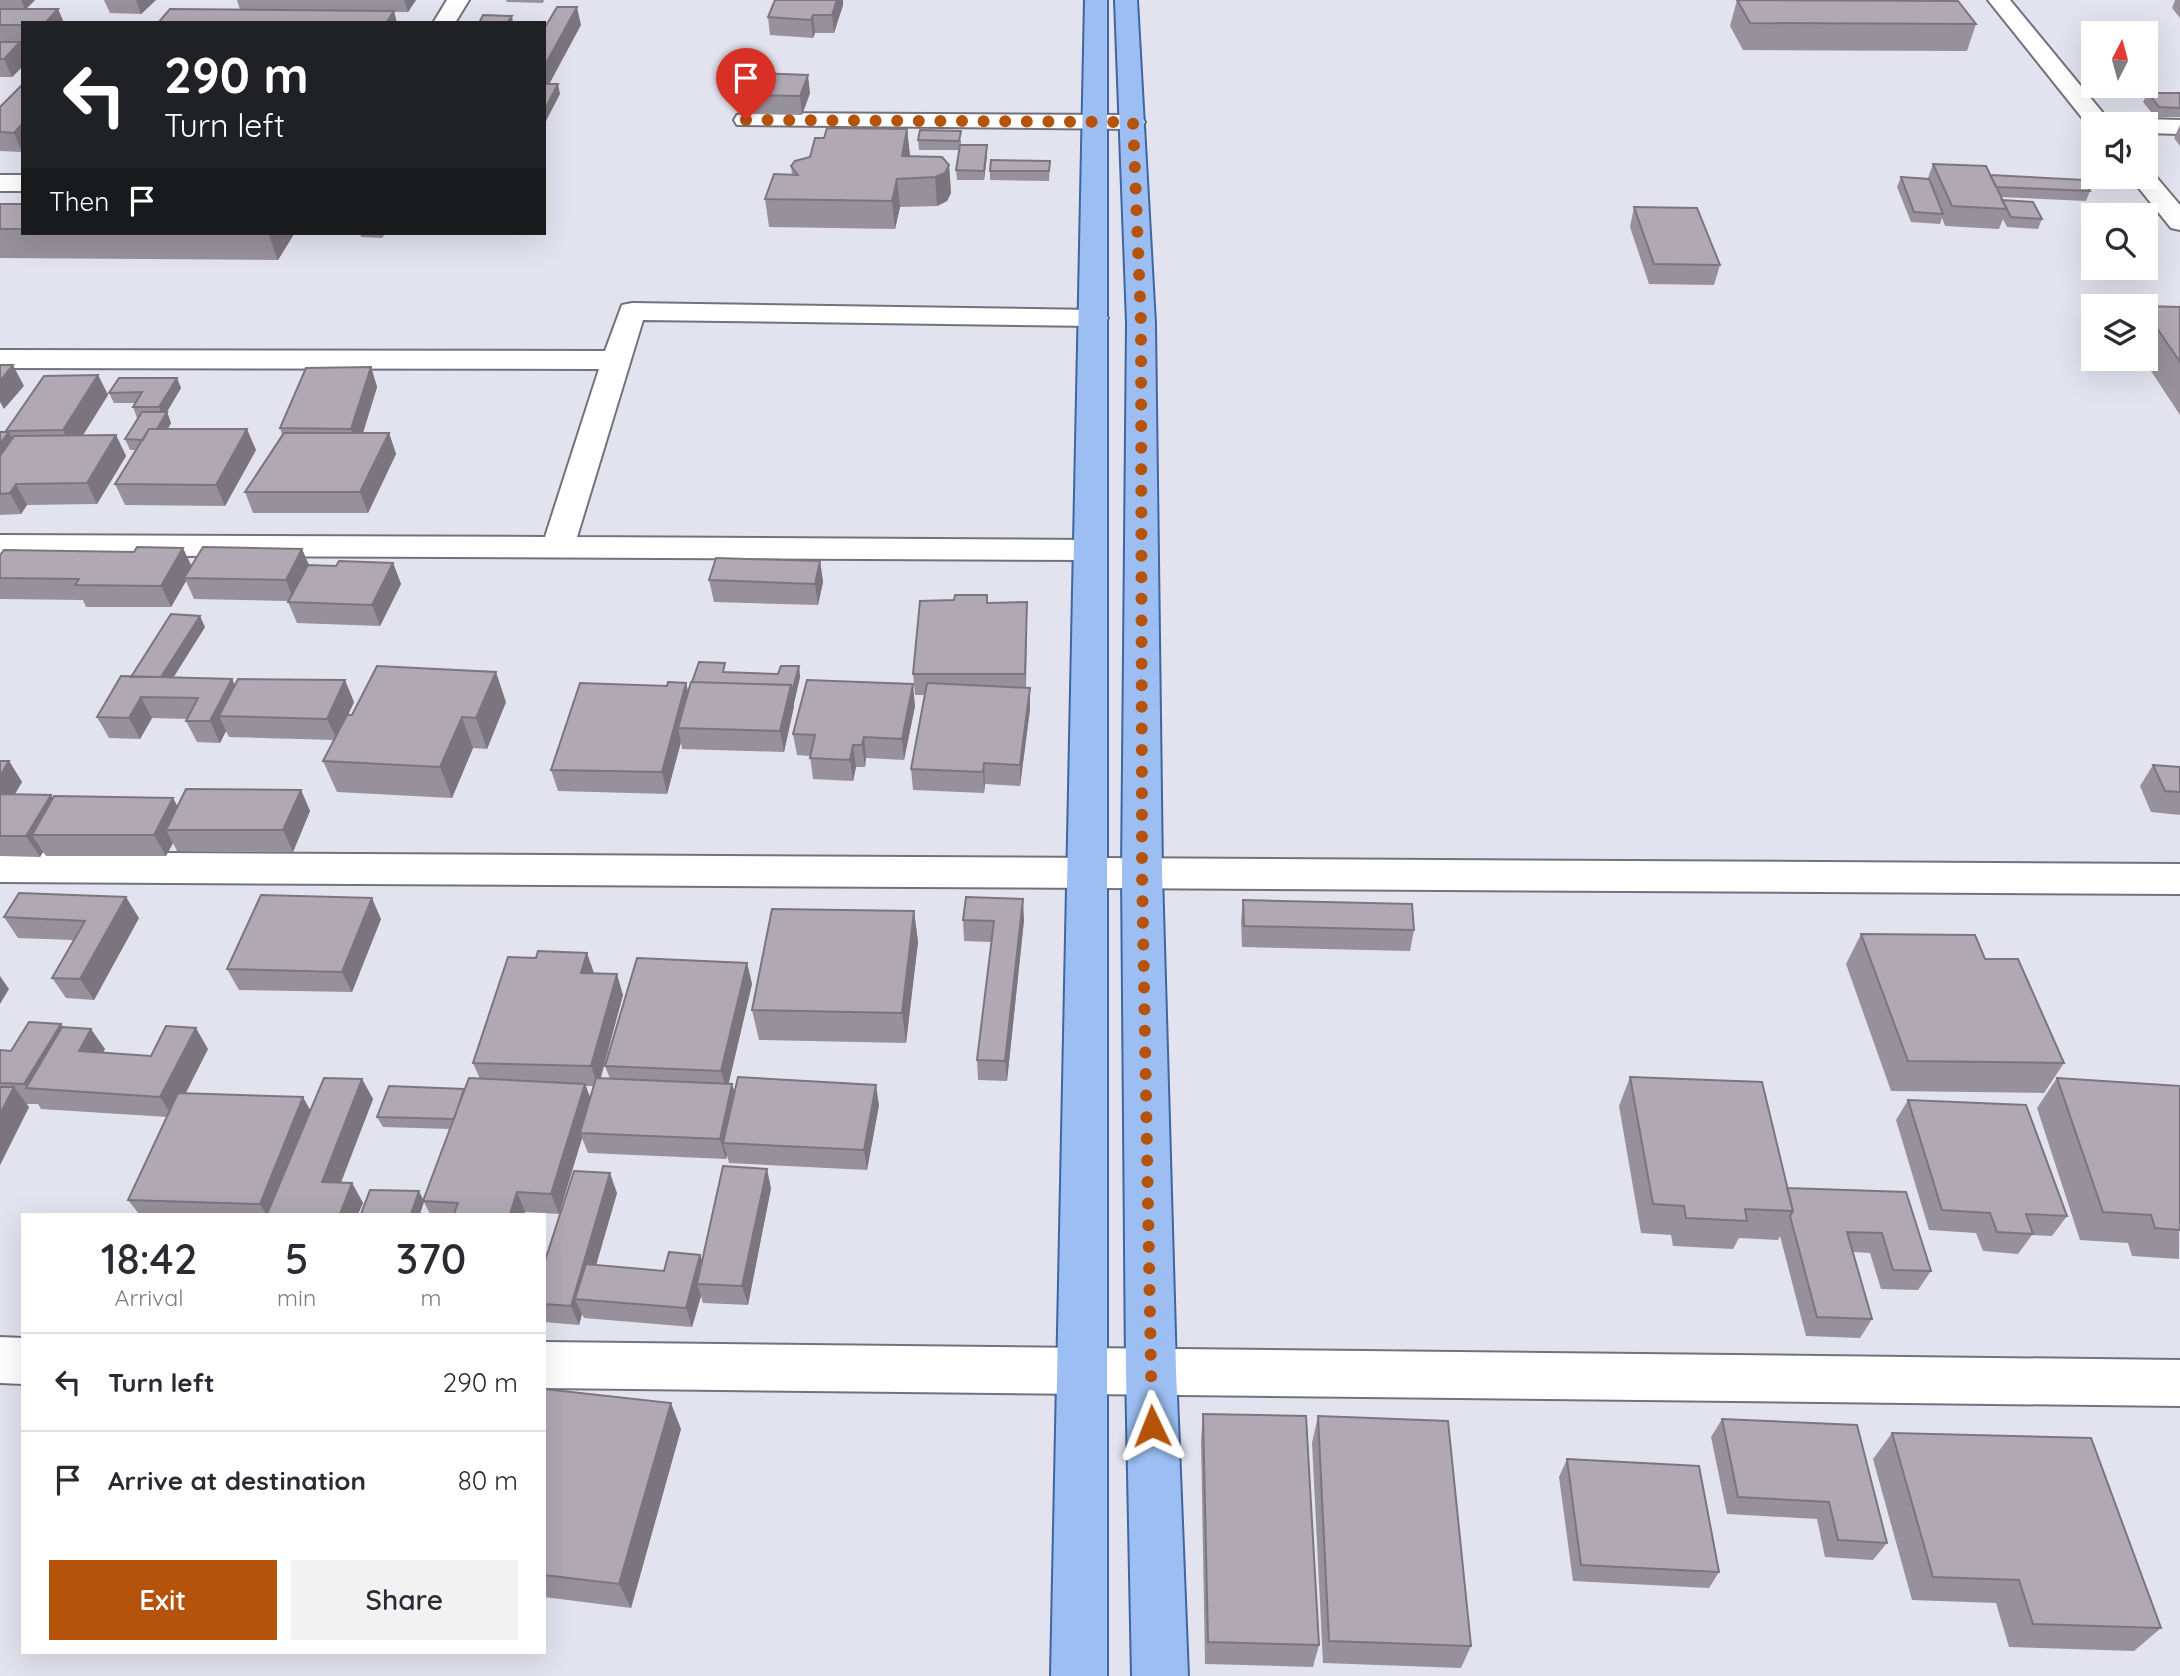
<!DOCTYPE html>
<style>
:root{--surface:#fff;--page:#f2f2f3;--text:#2b2b33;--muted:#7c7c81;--line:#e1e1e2;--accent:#b45309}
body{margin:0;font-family:Quicksand,sans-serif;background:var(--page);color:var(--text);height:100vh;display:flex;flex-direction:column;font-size:26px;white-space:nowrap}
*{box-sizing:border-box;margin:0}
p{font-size:23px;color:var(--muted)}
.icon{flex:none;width:38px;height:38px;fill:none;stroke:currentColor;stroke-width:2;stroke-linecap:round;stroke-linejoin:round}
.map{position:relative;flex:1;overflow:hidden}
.details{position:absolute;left:21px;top:1213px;width:525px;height:441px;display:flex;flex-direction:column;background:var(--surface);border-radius:0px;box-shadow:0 7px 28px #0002}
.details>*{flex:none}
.hud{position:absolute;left:21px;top:21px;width:525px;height:214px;border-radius:0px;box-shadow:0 7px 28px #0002;background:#202124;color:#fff;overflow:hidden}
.needle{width:46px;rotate:6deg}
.buttons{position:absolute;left:2081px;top:21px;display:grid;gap:14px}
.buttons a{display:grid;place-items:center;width:77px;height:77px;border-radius:0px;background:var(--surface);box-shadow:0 7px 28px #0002;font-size:35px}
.pin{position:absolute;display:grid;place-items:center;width:60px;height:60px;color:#fff;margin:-72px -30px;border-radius:50% 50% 50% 0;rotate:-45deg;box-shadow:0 0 7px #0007}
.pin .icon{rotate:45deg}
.me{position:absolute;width:77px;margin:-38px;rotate:358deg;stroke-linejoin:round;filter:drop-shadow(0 0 5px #0008)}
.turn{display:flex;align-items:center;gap:24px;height:147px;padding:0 28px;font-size:32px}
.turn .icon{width:91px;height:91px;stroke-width:2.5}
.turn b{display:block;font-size:49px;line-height:60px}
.then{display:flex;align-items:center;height:66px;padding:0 28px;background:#0003;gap:14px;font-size:26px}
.eta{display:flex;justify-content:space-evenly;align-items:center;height:119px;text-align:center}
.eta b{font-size:42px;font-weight:600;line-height:49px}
.primary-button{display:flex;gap:14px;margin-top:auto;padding:14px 28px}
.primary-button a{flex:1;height:80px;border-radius:0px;background:var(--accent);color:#fff;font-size:28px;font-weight:600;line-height:80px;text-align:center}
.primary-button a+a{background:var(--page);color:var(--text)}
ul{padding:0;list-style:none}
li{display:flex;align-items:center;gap:21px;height:98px;padding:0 28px;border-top:2px solid var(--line)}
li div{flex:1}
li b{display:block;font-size:26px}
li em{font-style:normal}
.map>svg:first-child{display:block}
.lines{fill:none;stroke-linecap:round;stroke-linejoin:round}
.minor-casing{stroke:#71727d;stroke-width:4}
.major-casing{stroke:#40669f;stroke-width:4}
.minor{fill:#fff;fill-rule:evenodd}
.major{fill:#9cbef2;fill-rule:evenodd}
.wall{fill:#97919b;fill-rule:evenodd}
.shaded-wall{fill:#7b767e}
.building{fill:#b0a9b4;stroke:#7b767e;stroke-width:2}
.route{stroke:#b45309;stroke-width:12;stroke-dasharray:0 21.6}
</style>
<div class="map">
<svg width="2180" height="1676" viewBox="0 0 2180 1676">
<rect width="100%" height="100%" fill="#e3e3f0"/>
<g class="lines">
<g class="minor-casing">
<path id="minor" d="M447,0H469L455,23H433Z
M1988,0H2010L2112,124H2093L2091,129Z
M746,113L1133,115L1142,117L1145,122L1142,127L1133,129L737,125L734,120L737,115Z
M2146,119L2180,120V134L2146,133V124H2135Z
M2146,170L2152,172L2180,205V230L2171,228L2130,177H2146Z
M0,175H23V191H0Z
M632,303L1094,310L1104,312L1108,318L1104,324L1094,326L643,320L577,537L1091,540L1103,543L1107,550L1103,557L1091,560L0,555V535L545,537L599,369L0,368V350L605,351L622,305Z
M0,852L2180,864V894L0,882Z
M0,1337L23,1338V1384L0,1383Z
M544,1342L2180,1360V1406L544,1388Z"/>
</g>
<g class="major-casing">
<path id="major" d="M1085,0H1107V1676H1051Z
M1115,0H1137L1155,323L1162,873L1176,1370L1188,1676H1132L1126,1370L1122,873L1127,323Z"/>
</g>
<use href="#minor" class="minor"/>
<use href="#major" class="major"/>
</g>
<path class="wall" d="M0,0H35L26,9H58L64,23H23V43H21L23,47V66L12,77H0Z
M104,0H156L141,14L110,13Z
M237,0H416L408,12H394L397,23H158L240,10Z
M506,0H544L543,3L507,2Z
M775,0H843V5L834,33H815L813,38L770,35L768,17Z
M1737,0L1976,24L1967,51L1743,50L1730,26Z
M2175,0H2180V18L2172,8Z
M23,84L22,152L0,151V107Z
M810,93L802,115L749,114L746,95Z
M2148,93H2180V117H2155L2143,102Z
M2180,125V146L2174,138Z
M907,129L910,156L949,165L951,193L947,201L937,206L900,207L895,229L769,227L765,199L792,175L791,166L810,157L824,138Z
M918,140H961V145H987V155L984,180H957L956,170L959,150H919Z
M1050,161L1049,181L990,180V171Z
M1933,164L1990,175L2090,191L2086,201L2001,197L2002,200L2042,219L2038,229L2007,227L2003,219L1999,229L1945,226L1942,218L1940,224L1911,222L1897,187L1901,177L1928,178Z
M0,204H23V233H293L294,234L278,260L0,258Z
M1634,207L1720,265L1714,285L1649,284L1630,227Z
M360,233H386L382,238L361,237Z
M2146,306L2180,307V415L2143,359H2146Z
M371,367L377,387L363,433H389L396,454L368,513H253L245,492L282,434L280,428Z
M98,375L108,395L83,435H116L126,456L97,504L27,505L21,514L0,515V432H7Z
M177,378L181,388L167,412L171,423L168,429L256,450L225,506L125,505L115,484L136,450H130L125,439L139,418H137L133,407L135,403H114L109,393Z
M302,549L309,565L336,566L393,563L401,584L380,626L297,623L288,602V601L194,599L186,581L171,607H86L83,600L0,599V555L192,566Z
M820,561L823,582L818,605L714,602L709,580Z
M987,595L988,603L1027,602V624L1026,688L1030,709L1020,786L985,784L984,793L913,790L911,769L925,695H915L913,674L954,600Z
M205,627L173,678L232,679L235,685L354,702L348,715H352L506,702L487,749L473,748L452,798L337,792L323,761L334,740L229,737L226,731L220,743L197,742L186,721L187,719L152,718L140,739L109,738L97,717L131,677Z
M799,666L800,677L794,703V706L784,752L682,749L681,742L667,794L558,791L551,770L667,686L686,683L688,691L727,672L778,674Z
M915,706L904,760L866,758L865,767H856L853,781L813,779L810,756L797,755L793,734Z
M0,761H9L22,782L15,794L51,795L53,798H173L177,806L301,790L310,811L293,852L177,851L173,843L166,856H46L43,852L40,857L0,856Z
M2153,765L2180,767V815L2151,812L2140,786Z
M1243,900L1414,930L1410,951L1242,947L1241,921Z
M914,911L918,942L906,1043L759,1040L752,1010Z
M4,917L139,918L94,1000L66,998L52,978L73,940L18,938Z
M381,919L352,992L239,990L227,969Z
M963,920H1024L1007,1081L978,1080L977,1060L991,942L964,941Z
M1861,934L1985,959L2064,1063L2044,1093L1891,1091L1846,964Z
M747,963L752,984L728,1084H732L735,1093L879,1105L867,1170L729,1163L727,1155L726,1159L588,1153L582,1138L559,1214L525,1212V1214H430L424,1202L420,1214H361L424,1200L450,1129L383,1127L377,1117L464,1089L480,1079L473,1063L594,974L623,995L601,1078L610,1079L605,1066ZM586,1086H594L590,1098Z
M61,1024L63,1027L105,1049L103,1052L151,1056L208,1049L186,1093L310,1110L362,1079L373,1099L341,1183H352L363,1203L358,1214H139L128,1200L167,1117L41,1109L38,1104H26L29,1107L0,1165V1050L11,1051Z
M1630,1077L1787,1188L1906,1192L1931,1271L1918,1290L1881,1289L1870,1253L1853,1252L1872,1319L1860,1338L1806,1336L1780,1236L1778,1240L1739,1238L1733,1249L1673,1246L1671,1235L1641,1233L1619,1106Z
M2057,1078L2180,1086L2179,1259L2132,1256L2128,1243L2080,1240L2037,1108Z
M1908,1100L2067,1216L2052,1236L2032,1235L2018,1254L1983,1251L1976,1233L1929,1230L1896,1120Z
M771,1188L748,1305L703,1303L701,1296L692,1327L584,1318L582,1314L579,1325L544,1322V1264L617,1193L596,1265L664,1271L700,1255L702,1260Z
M544,1389L681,1429L631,1608L544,1597Z
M1203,1414L1319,1645L1313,1667L1205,1664L1201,1440Z
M1318,1416L1471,1646L1461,1668L1323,1663L1312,1443Z
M1722,1419L1887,1543L1873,1560L1825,1557L1817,1519L1727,1514L1711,1437Z
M1892,1433L2161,1628L2134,1651L2009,1647L1996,1603L1912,1600L1873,1459Z
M1567,1459L1719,1572L1709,1588L1573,1581L1559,1477Z"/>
<path class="shaded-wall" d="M21,0H35L25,10Z
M136,0H156L141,14Z
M404,0H416L408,12Z
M837,0H843V5L834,33L832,15Z
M577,7L581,25L545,92L544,67Z
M58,9L64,23H45Z
M394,11L397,23H386Z
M813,15L815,33L813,38L811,20Z
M512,16L513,23H507Z
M20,42L23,47V66L12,77L4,59Z
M808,75L810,93L802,115L800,96Z
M558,84L560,94L546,121L544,111Z
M23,123V151L22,152L14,133Z
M907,129L910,156H902Z
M987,145V155L984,180V171Z
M949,165L951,193L947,201L937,206L935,177Z
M897,179L900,207L895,229L892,201Z
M268,233H293L294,234L278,260Z
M13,365L24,386L4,409L0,402V381Z
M371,367L377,387L358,449L351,429Z
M98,375L108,395L73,451L63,430Z
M177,378L181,388L163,418L159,407Z
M167,412L171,423L155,450L150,440Z
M247,429L256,450L225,506L216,485Z
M9,432L20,452L0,479V444Z
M389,433L396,454L368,513L360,492Z
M116,435L126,456L97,504L87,483Z
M16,484L27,505L21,514L10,493Z
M183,548L193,569L184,578L186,581L171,607L161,586Z
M302,549L311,570L294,601L286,580Z
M820,561L823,582L818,605L815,584Z
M393,563L401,584L380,626L372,605Z
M1027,602V624L1025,695V674Z
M200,616L205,627L163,694L157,683Z
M799,666L800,677L794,703V706L784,752L780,731L791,685Z
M496,672L506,702L487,749L476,718Z
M232,679L242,701L219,716L226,731L220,743L210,721Z
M345,680L354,702L337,740L327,719Z
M686,683L691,704L678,728L681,742L667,794L662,772Z
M913,684L915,706L904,760L902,739Z
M1030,688V709L1020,786V765Z
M141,697L152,718L140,739L129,718Z
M462,717L473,748L452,798L440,767Z
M864,737L866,758L865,767L862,745Z
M853,745L856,767L853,781L850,760Z
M9,761L22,782L2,815L0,812V776Z
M984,763L985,784L984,793L983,772Z
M301,790L310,811L293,852L283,830Z
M51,795L64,816L32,835L43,852L40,857L26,836Z
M173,798L184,819L166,830L173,843L166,856L154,835Z
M126,897L139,918L94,1000L80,979Z
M372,898L381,919L352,992L342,972Z
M1023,899L1024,920L1007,1081L1005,1061Z
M914,911L918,942L906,1043L902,1013Z
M587,953L594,973H581Z
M747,963L752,984L727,1091L721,1071Z
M617,974L623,995L598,1086L591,1066Z
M0,976L9,989L0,1004Z
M61,1024L75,1044L28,1088L24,1084Z
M196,1028L208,1049L173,1117L160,1097Z
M91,1029L105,1049L93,1071L79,1051Z
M362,1079L373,1099L333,1202L322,1182Z
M585,1084L593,1105L580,1133L582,1138L559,1214L551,1194Z
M732,1084L738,1104L723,1143L727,1155L726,1159L720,1139Z
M876,1085L879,1105L867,1170L864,1150Z
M14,1087L29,1107L0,1165V1114Z
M303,1097L314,1117L266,1214L260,1204Z
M767,1169L771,1188L748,1305L742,1286Z
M610,1173L617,1193L586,1300L575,1299L582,1314L579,1325L571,1306Z
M352,1183L363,1203L358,1214H340Z
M419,1191L424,1201L420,1214H411Z
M517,1192L525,1212V1214H510Z
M700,1255L706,1274L697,1284L701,1296L692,1327L686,1308Z
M671,1403L681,1429L631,1608L619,1584Z"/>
<path class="building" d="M775,0H837L832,15H813L811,20L768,17Z
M1737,0L1958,1L1976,24L1750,23Z
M557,7H577L544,67V29Z
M0,9H58L45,23H23V25H0Z
M170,9L394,11L386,23H158Z
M483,15L512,16L507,23H479Z
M0,42H20L4,59H0Z
M756,73L808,75L800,96L746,95Z
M23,84V123L14,133L0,132V107Z
M544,84H558L544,111Z
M2148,93H2180V108L2159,107Z
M827,128L907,129L902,156L942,157L949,165L945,173L935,177L897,179L892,201L765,199L774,174L798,175L791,166L795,161L810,157L815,138H824Z
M920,130L961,131L959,141L918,140Z
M960,145H987L984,171L956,170Z
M991,160L1050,161L1049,171H990Z
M1933,164L1986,166L2007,209L1952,206Z
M1990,175L2084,180L2090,191L1996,187Z
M1901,177L1929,179L1943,214L1914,212Z
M2002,200L2033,202L2042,219L2011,217Z
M0,204H23V229H0Z
M1634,207L1697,208L1720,265L1654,264Z
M2146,306L2180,307V362L2146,312Z
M0,365H13L0,381Z
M371,367L351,429L280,428L306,368Z
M98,375L63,430L6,431L44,376Z
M119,378H177L159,407H133L142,392L109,393Z
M142,412H167L157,429H149L143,440L125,439Z
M149,429H247L216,485L115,484Z
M0,432H9L0,444Z
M284,433H389L360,492H245Z
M116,435L87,483L16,484L10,493L0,494V456L14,436Z
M137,547L183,548L161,586L75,585L79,579L0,578V555L4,550L134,552Z
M203,547L302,549L286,580L184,578Z
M716,558L820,561L815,584L709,580Z
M339,561L393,563L372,605L288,602L308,565L336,566Z
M955,595H987V603L1027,602L1025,674H913L920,601L954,600Z
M171,614L200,616L161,677H131Z
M699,662L725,663L723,672L778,674L781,666H799L792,692L791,685L692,682Z
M377,666L496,672L476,718L462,717L440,767L323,761L347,715H352Z
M121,676L232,679L210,721H186L198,698L141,697L129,718L97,717Z
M238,679L345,680L327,719L219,716Z
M807,680L913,684L902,739L864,737L862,745H853L850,760L810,758L815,735L793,734Z
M668,682L686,683L662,772L551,770L580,683L667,686Z
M691,682L791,685L780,731L678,728Z
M927,683L1030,688L1020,765L984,763L983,772L911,769Z
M0,761H9L0,776Z
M2153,765L2180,767V792L2165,791Z
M186,789L301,790L283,830H166Z
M0,794L51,795L26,836H0Z
M54,796L173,798L154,835H32Z
M19,893L126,897L80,979L52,978L85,921L4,917Z
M261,895L372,898L342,972L227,969Z
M966,897L1023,899L1005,1061L977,1060L994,921L963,920Z
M1243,900L1412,904L1414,930L1244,926Z
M772,909L914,911L902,1013L752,1010Z
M1861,934L1975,935L1985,959H2018L2064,1063L1908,1061Z
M538,951L587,953L581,973L617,974L591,1066L473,1063L508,957L536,958Z
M637,958L747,963L721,1071L605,1066Z
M29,1022L61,1024L24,1084L0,1083V1050L11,1051Z
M166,1026L196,1028L160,1097L26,1088L62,1027L91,1029L79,1051L151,1056Z
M738,1077L876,1085L864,1150L723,1143Z
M1630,1077L1762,1082L1793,1211L1745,1209L1747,1221L1686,1218L1684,1206L1653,1204Z
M324,1078L362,1079L322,1182L352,1183L340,1214H267Z
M469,1078L585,1084L551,1194L517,1192L510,1214H454L458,1203L423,1201Z
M596,1078L732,1084L720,1139L580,1133Z
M2057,1078L2180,1086V1230L2155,1228L2151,1215L2103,1212Z
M389,1086L464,1089L454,1119L377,1117Z
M0,1087H14L0,1114Z
M178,1093L303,1097L260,1204L128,1200Z
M1908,1100L2026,1105L2067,1216L2026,1214L2033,1234L1997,1232L1990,1213L1942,1210Z
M723,1166L767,1169L742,1286L697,1284Z
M574,1171L610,1173L571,1306L544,1304V1264Z
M1787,1188L1906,1192L1931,1271L1893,1270L1882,1233L1847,1232L1872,1319L1817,1317L1790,1216L1793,1211Z
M370,1190L419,1191L411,1214H361Z
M669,1252L700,1255L686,1308L575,1299L586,1264L664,1271Z
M544,1389L671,1403L619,1584L544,1575Z
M1203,1414L1306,1416L1319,1645L1208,1642Z
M1318,1416L1448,1421L1471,1646L1329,1641Z
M1722,1419L1857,1425L1887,1543L1838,1540L1829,1502L1738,1497Z
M1892,1433L2091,1438L2161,1628L2033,1624L2019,1580L1933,1577Z
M1567,1459L1699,1466L1719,1572L1581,1565Z"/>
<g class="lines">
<path class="route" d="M746,120L1133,122L1141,323L1142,873L1152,1426"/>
</g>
</svg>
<div class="buttons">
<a><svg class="needle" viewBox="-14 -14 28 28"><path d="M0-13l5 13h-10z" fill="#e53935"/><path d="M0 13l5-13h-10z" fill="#7c7c81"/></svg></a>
<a><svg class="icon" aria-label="sound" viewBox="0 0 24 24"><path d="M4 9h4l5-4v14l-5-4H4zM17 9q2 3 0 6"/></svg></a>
<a><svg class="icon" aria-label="search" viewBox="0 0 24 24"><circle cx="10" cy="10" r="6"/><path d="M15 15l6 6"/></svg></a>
<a><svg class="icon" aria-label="layers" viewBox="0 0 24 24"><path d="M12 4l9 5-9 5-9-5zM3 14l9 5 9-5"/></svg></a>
</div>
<div class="pin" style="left:746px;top:120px;background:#d93025"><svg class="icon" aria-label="arrive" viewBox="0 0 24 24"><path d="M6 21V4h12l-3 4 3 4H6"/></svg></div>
<svg class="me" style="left:1152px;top:1426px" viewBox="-20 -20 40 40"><path d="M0-17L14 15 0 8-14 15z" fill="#b45309" stroke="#fff" stroke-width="4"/></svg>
<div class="hud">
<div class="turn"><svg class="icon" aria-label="left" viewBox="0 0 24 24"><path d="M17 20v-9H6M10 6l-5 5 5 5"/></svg><div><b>290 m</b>Turn left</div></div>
<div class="then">Then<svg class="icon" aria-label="arrive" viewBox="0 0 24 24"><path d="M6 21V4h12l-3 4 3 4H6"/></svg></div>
</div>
<section class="details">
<div class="eta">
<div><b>18:42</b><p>Arrival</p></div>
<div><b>5</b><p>min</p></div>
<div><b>370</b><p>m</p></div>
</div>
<ul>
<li><svg class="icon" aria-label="left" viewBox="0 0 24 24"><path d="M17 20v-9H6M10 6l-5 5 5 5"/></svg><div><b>Turn left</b></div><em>290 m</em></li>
<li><svg class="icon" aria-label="arrive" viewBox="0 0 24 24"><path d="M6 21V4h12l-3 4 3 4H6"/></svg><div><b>Arrive at destination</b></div><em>80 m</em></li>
</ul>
<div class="primary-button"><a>Exit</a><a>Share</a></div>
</section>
</div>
